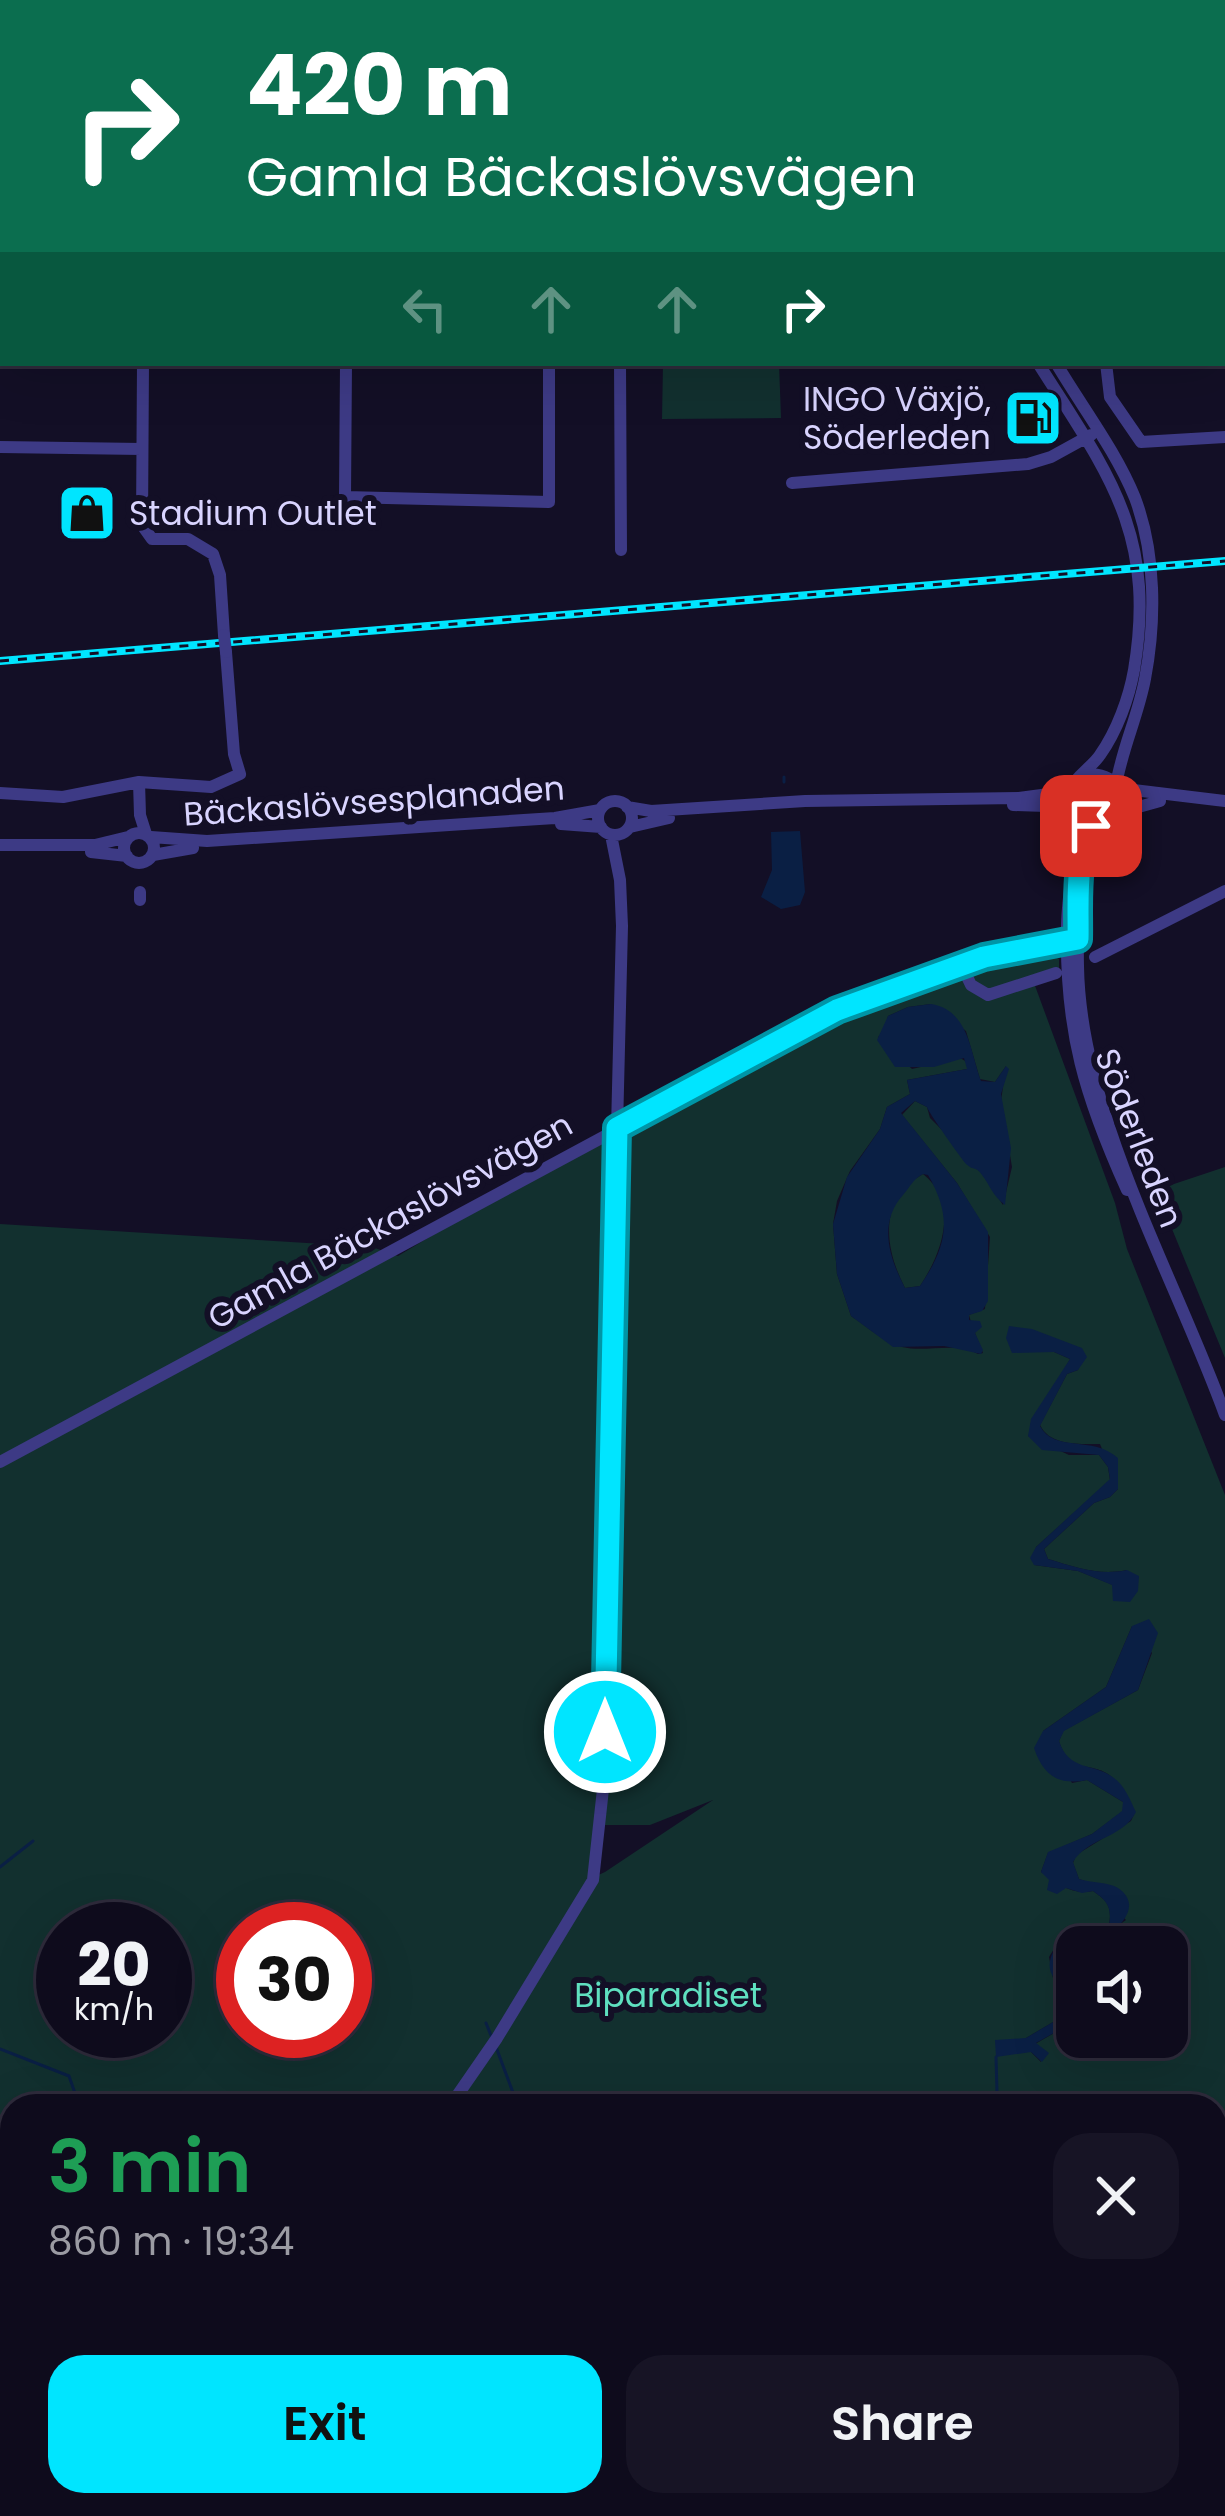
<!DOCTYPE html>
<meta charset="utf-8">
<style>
:root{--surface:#0e0b1c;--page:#171425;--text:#f1f3f6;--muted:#9b9ba3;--line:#2e2b3b;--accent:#00e5ff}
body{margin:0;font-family:Poppins,sans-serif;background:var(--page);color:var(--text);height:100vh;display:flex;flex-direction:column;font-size:45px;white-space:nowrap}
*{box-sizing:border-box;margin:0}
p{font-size:39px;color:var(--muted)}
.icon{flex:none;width:66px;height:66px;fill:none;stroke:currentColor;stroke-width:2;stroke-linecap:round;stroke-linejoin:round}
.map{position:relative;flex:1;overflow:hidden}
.side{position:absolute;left:0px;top:2094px;width:1227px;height:423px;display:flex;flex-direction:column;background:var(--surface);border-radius:36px 36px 0 0;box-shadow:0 12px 48px #0002,0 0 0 3px var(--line)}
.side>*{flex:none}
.guide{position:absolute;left:0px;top:0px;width:1227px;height:366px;box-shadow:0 12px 48px #0002,0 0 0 3px var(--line);background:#0b6e4f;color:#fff;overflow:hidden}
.fabs{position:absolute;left:1056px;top:1926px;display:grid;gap:24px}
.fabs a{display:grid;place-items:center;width:132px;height:132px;border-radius:24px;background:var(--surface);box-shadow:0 12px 48px #0002,0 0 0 3px var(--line);font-size:60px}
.speed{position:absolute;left:36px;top:1902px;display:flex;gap:24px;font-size:60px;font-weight:700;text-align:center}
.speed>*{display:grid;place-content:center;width:156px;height:156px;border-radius:50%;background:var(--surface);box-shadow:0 12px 48px #0002,0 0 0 3px var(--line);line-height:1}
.speed small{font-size:30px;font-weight:400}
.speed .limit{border:18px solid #d22;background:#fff;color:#111}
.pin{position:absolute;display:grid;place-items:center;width:102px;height:102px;color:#fff;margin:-51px;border-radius:24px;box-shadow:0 6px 18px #0006}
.me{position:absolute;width:132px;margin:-66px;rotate:0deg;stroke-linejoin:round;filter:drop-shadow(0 0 9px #0008)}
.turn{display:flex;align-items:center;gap:42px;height:252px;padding:0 48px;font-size:54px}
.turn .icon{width:156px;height:156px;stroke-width:2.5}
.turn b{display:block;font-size:84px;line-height:102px}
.lanes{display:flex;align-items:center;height:114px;padding:0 48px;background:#0003;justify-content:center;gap:60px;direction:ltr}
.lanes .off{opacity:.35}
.round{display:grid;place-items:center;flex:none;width:126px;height:126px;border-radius:36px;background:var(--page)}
.headline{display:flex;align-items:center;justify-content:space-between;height:204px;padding:0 48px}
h1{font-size:72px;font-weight:600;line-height:90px;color:#1e9e55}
.cta{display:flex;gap:24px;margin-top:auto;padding:24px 48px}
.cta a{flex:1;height:138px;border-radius:36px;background:var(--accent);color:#111;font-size:48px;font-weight:600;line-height:138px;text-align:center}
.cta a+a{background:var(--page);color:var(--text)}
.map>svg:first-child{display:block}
.green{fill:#12302f;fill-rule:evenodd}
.water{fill:#0a1f44;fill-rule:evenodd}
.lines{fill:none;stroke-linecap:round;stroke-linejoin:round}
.stream{stroke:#0a1f44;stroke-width:3}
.minor{stroke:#3d3a85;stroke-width:12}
.major{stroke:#c25bff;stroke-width:16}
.rail-casing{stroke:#00e5ff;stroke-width:8}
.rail{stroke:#130f26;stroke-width:3;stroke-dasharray:9;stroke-linecap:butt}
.minor-bridge{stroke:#3d3a85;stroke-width:12}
.route-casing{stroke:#0095a6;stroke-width:30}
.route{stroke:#00e5ff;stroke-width:21}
.labels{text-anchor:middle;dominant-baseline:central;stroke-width:12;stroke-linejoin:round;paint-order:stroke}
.poi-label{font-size:33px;fill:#d9d4ff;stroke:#130f26;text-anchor:end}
.street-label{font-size:33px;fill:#d9d4ff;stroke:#130f26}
.park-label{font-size:33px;fill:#5fe0c0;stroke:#130f26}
</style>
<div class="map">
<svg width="1225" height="2516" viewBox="0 0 1225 2516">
<rect width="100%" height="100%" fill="#130f26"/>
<path class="green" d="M663,363H779L781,418L662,419Z
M1042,950L1059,959V976L1034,983L1115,1203L1127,1249L1225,1495V2499L1215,2468V2106H12V2505H920L918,2516H0V1224L372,1247L398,1256L461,1218L782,1046L843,1020L837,1011L962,966ZM931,1004L966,1031L980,1079L995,1082L1006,1066L1001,1101L1012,1167L1003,1205L981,1172L964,1161L953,1141L930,1118L927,1107L915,1101L902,1115L957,1183L990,1237L985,1309L969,1315L971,1322L980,1321L975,1333L983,1353L978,1354C955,1341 927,1353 902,1347C884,1342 866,1326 851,1316L837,1274L833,1224L837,1201L850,1171L880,1129L887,1107L910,1094L907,1080L967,1069V1062L960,1058L912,1069L878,1037L884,1032L888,1016L908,1007ZM1081,1348L1078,1370L1067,1374L1040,1425C1050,1446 1079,1444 1100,1444L1118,1489L1110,1497L1094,1503L1044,1549L1048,1559C1075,1567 1098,1576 1127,1570L1113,1601V1585L1078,1571L1034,1565L1036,1547L1110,1480L1108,1467L1099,1455H1069L1028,1436L1070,1359L1054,1352H1012ZM1132,1626L1152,1653L1138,1690L1063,1731L1059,1741C1070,1777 1093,1759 1113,1778C1122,1787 1129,1802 1135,1812L1131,1821L1076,1855L1073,1863L1079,1879L1091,1883L1126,1920L1088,1947H1167V2037H1077V2020L1035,2044L1041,2062L1031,2052L1022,2051L1026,2038L1077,2008V1981L1060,1983L1053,1978L1049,1957L1057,1944L1073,1947L1109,1925C1112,1907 1108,1901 1093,1891C1072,1896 1058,1883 1041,1872L1048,1853L1092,1834L1123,1811V1802L1087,1780L1072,1783L1043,1731L1106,1687ZM713,1800L605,1872L594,1877L600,1825H650ZM63,1929H165V2031H63ZM243,1929H345V2031H243Z
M1225,1167V1358L1156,1190Z
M923,1174C960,1203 942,1253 920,1286L905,1288C884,1247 878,1199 923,1174Z"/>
<path class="water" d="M800,831L805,892L800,905L781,909L761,897L772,870L771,832Z
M931,1004C969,1010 970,1052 981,1081L995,1082L1006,1066L1009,1069L1001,1094L1011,1148L1005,1205C992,1195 991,1187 982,1175C975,1165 975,1172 966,1164C961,1158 928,1112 927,1107L915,1101L901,1113L957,1183L988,1232V1301L982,1311L969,1315V1320L980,1321L982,1327L975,1333L983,1350L981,1354L944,1346L893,1347L851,1316L837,1274L833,1224L847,1177L880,1129L887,1107L910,1094L907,1080L967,1069L964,1058L934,1067H895L877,1040L888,1016L908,1007ZM923,1174L928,1175C953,1218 947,1246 920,1286L905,1288C889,1257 878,1223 903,1195C911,1186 912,1180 923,1174Z
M1009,1326L1032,1329L1082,1348L1087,1357L1078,1370L1067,1374L1040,1426C1054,1453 1093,1435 1118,1458V1489L1110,1497L1094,1503L1044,1549L1048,1559C1075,1567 1099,1576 1127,1570L1139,1576L1138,1591L1130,1602L1113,1601L1112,1585L1078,1571L1034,1565L1030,1558L1036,1547L1110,1479L1108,1467L1099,1455L1042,1450L1028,1436L1031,1419L1070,1359L1054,1352L1012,1353L1006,1338Z
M1149,1619L1158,1633L1138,1690L1064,1731L1059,1741C1069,1772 1093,1762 1114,1778C1125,1786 1130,1800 1136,1812C1123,1838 1087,1838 1073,1862L1079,1879C1091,1883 1109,1882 1118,1888C1152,1911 1099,1947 1077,1947L1075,1955L1064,1957L1063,1971L1077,1977V1981L1060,1984C1045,1972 1048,1958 1058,1944L1073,1946L1109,1926C1112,1908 1108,1901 1093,1891L1082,1893L1066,1888L1057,1894L1047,1890L1049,1880L1041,1872L1048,1852L1092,1834L1122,1811L1123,1802L1087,1780C1058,1786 1043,1775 1034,1748L1043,1731L1106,1687L1132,1626Z
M1077,2008V2020L1036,2043L1049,2053L1042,2062L1031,2052L996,2057L995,2040L1026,2038Z
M1215,2468L1225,2499V2516H918L920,2505H1215Z"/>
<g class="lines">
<path class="stream" d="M784,777V782
M0,1867L33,1841
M486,2023L492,2038
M496,2047L518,2106
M0,2049L69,2076L76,2096L89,2106
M996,2057L997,2092
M0,2491L12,2495
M29,2505L31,2516
M587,2505L597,2516"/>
<path class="minor" d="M600,0L601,3
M954,0L955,3
M1099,0V3
M1224,297H1225
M143,363L142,525L152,539H188L213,554L220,575L224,635
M346,363L345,497L549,502V363
M620,363L621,550
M1038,363C1107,472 1157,532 1134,670C1129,698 1117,731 1100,755C1092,767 1075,777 1070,789C1059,815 1086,829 1107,822
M1056,363C1082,407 1116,451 1135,498C1156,554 1156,621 1145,679C1138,716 1122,749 1116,785
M1106,363L1110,397L1141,442L1225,437
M0,447L142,449
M792,483L1028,464L1051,457L1091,435
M1082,776C1100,771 1122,779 1120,802C1119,817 1103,827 1097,840C1081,879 1077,924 1078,966C1080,1113 1175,1277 1225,1415
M139,782L140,815L146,834
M1117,788L1225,801
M0,793L63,797L139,782L211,787L240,774L234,754L226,652
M598 818a17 17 0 1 1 34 0a17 17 0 1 1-34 0Z
M1013,805L1046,806L1072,813
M627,807L651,811L805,801L1019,798L1049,794L1071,785
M1117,813L1160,801
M1074,816C1078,854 1067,890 1067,928C1065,1031 1085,1097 1127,1190
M561,824L601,827
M630,827L669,818
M124 848a15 15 0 1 1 30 0a15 15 0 1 1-30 0Z
M151,837L207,841L555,818L600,810
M0,845H95L128,837
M91,852L127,856
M153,855L193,848
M1082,863L1089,835L1097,826
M140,900V892
M1095,957L1225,891
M962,966L971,985L988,995L1056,973
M0,1462L837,1011C915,981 995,947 1078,939
M450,2106L497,2038L593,1880L605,1771V1615L622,926L620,880L611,835
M264,2516L268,2505"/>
<path class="major" d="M1224,162H1225
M0,168H3
M0,183H3"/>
<g class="rail-casing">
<path id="rail" d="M0,661L1225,561"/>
</g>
<use href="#rail" class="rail"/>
<path class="minor-bridge" d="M224,635L226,652"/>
</g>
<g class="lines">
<g class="route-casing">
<path id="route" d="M605,1732L617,1128L837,1010L984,957L1078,939C1079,906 1073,851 1096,826H1091"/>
</g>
<use href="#route" class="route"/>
</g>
<defs>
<g id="fuel-square" transform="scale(3)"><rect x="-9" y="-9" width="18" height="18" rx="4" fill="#00e5ff" stroke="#130f26"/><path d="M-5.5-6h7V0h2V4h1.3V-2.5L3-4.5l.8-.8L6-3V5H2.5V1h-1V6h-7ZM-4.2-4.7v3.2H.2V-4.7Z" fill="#111"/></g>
<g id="shop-square" transform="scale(3)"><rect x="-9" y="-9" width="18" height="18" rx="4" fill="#00e5ff" stroke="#130f26"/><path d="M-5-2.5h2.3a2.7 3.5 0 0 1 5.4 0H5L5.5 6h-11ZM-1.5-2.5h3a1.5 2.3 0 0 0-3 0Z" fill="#111"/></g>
</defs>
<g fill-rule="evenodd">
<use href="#fuel-square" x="1033" y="418"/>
<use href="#shop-square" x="87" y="513"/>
</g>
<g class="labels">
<g class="poi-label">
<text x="991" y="399">INGO Växjö,<tspan x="991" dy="38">Söderleden</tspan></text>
<text x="129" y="513" text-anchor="start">Stadium Outlet</text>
</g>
<g class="street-label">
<text transform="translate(374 801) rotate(-4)">Bäckaslövsesplanaden</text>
<text transform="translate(1139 1138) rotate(69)">Söderleden</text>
<text transform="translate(390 1221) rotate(-29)">Gamla Bäckaslövsvägen</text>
</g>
<g class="park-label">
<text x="668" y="1995">Biparadiset</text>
</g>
</g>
</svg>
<div class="fabs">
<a><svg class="icon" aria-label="sound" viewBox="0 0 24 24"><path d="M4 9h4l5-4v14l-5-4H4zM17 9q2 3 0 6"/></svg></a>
</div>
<div class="speed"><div>20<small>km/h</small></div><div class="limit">30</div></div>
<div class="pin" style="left:1091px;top:826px;background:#d93025"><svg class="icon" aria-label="arrive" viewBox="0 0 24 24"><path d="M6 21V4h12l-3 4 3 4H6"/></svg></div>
<svg class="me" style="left:605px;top:1732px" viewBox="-20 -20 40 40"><circle r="17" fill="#00e5ff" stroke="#fff" stroke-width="3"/><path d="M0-11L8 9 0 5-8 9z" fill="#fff"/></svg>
<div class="guide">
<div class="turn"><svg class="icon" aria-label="right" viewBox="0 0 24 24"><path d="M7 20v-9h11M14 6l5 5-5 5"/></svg><div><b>420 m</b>Gamla Bäckaslövsvägen</div></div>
<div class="lanes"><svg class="icon off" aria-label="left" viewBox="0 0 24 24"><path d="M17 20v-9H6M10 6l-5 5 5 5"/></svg><svg class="icon off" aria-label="ahead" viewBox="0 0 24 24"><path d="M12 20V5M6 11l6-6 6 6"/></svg><svg class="icon off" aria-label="ahead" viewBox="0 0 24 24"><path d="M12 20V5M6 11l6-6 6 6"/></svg><svg class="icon" aria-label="right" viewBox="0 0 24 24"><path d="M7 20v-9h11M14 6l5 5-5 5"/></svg></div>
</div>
<section class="side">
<div class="headline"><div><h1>3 min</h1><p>860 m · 19:34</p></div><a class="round"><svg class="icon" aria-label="close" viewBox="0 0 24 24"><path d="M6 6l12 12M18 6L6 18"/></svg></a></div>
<div class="cta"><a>Exit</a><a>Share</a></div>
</section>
</div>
